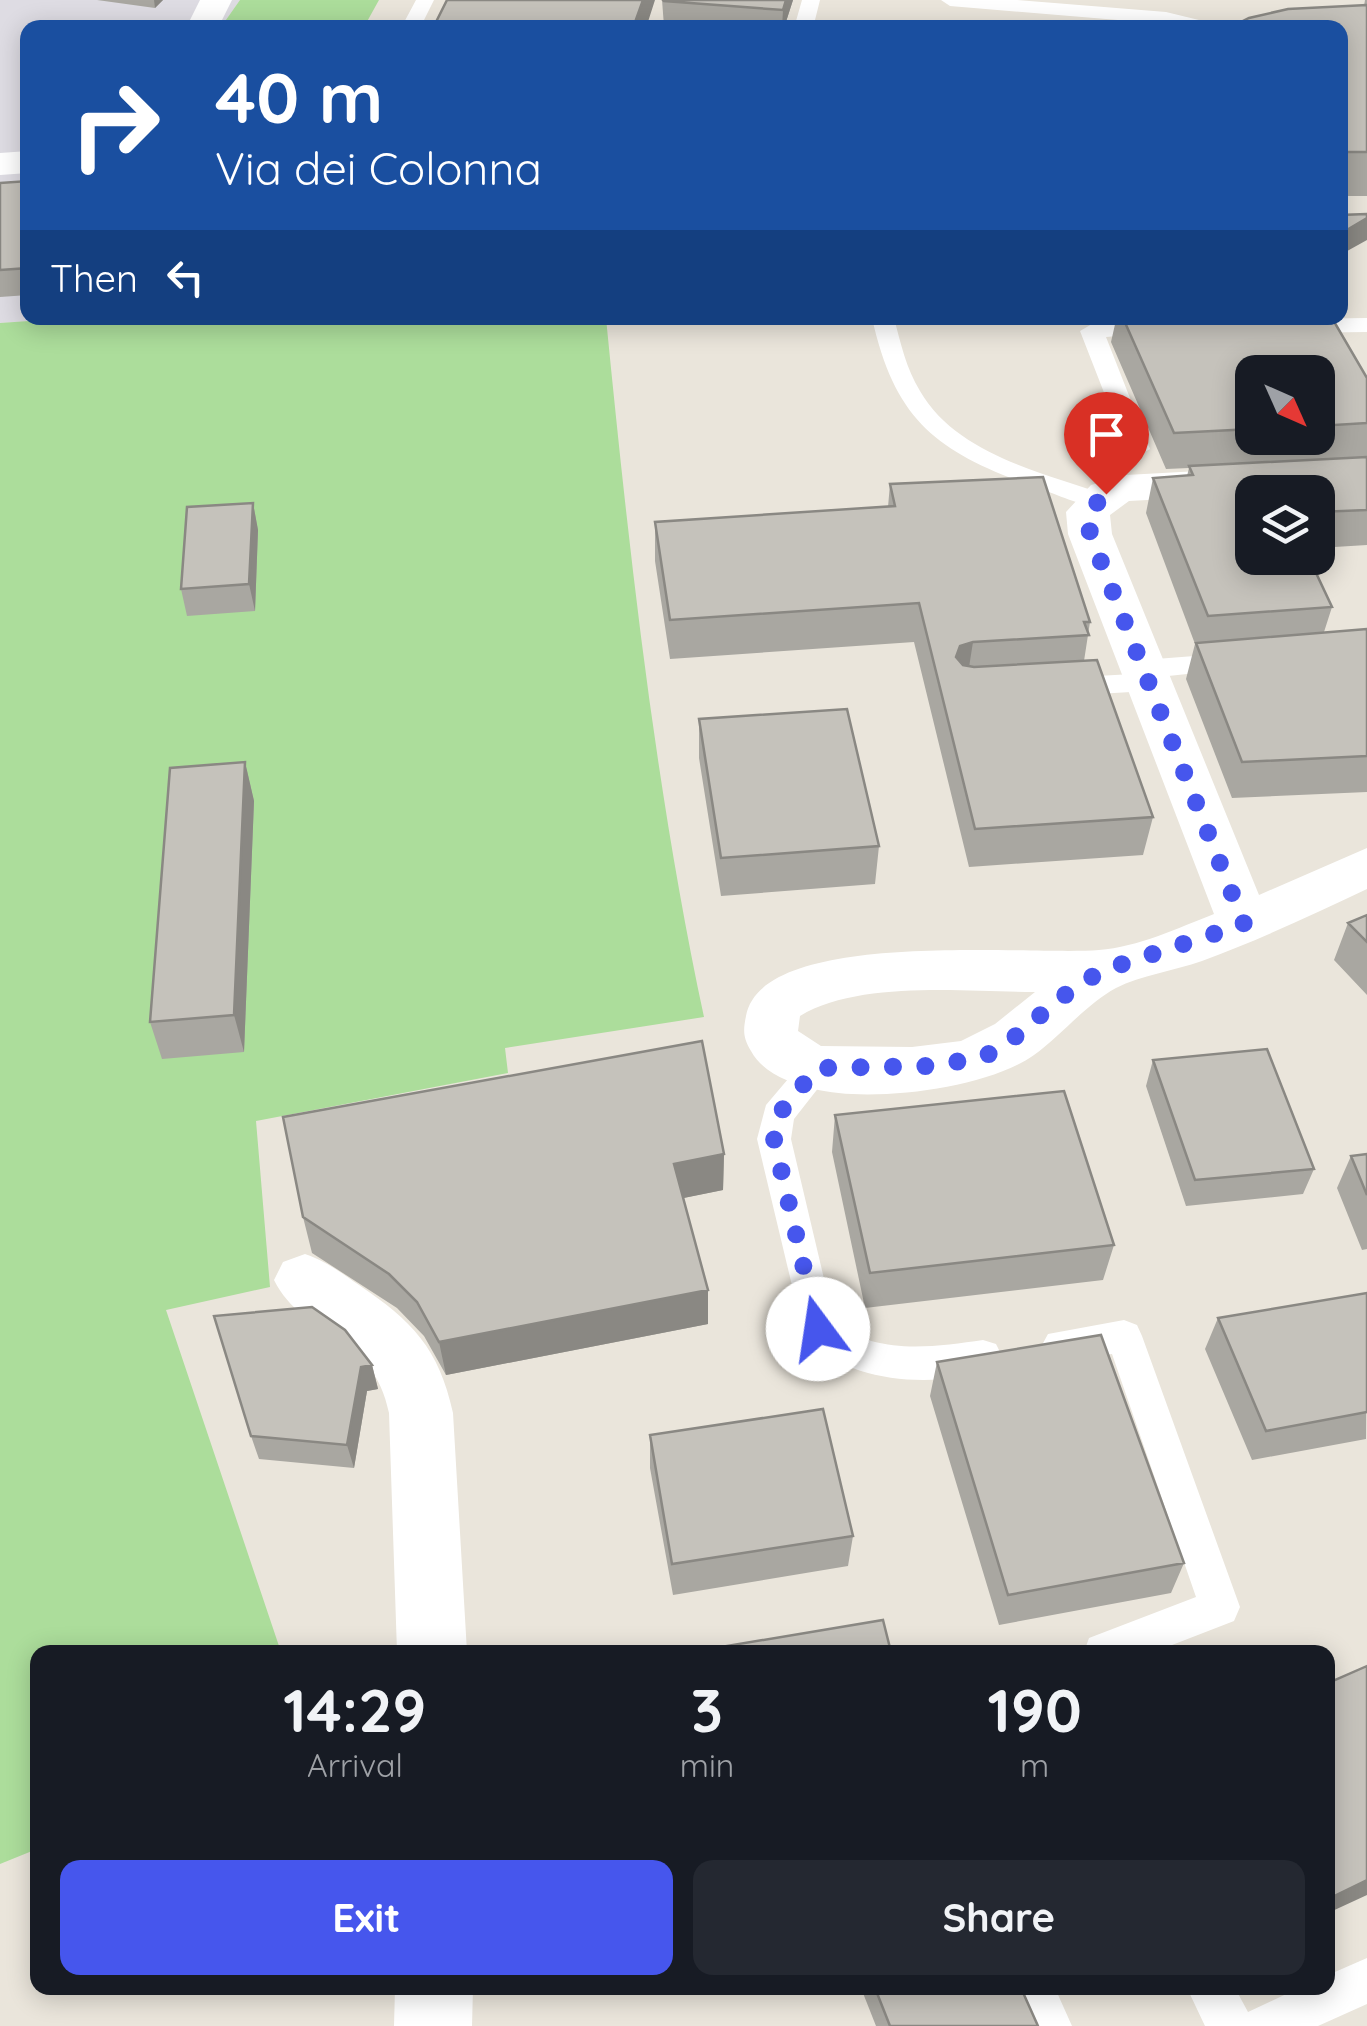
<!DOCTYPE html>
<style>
:root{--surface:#171b24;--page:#242831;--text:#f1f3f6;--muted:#9ea1a6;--accent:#4656ed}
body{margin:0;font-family:Quicksand,sans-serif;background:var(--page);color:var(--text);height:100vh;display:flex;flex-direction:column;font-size:38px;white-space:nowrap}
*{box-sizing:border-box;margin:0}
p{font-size:32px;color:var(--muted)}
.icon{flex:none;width:55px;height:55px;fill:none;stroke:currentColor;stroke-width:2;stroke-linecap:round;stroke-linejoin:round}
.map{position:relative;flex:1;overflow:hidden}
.side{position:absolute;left:30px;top:1645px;width:1305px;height:350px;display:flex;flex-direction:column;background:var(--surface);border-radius:20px;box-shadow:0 5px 25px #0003}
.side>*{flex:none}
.banner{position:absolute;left:20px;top:20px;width:1328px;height:305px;border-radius:20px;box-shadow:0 5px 25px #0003;background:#1a4fa0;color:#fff;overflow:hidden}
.needle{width:65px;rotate:135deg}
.buttons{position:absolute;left:1235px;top:355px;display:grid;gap:20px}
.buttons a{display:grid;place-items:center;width:100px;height:100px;border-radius:20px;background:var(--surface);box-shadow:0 5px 25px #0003;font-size:50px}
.pin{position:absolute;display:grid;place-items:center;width:85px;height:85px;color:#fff;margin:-102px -42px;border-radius:50% 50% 50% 0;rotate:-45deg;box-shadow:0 0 10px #0007}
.pin .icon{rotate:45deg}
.me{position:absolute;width:110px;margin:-55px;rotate:346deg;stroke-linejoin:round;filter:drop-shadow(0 0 8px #0008)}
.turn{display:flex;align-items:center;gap:35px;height:210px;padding:0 30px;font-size:45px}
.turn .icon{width:130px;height:130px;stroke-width:2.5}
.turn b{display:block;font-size:70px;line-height:85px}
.then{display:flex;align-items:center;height:95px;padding:0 30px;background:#0003;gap:20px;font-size:38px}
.eta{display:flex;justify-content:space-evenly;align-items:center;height:170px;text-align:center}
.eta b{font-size:60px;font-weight:700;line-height:70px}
.action{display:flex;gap:20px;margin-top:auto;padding:20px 30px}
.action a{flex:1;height:115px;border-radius:20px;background:var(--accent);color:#fff;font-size:40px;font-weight:700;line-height:115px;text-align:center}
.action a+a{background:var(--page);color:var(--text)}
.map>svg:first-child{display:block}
.industrial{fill:#dedce3}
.green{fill:#acdd9b}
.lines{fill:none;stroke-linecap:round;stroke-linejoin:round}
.service{fill:#fff;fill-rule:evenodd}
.minor{fill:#fff;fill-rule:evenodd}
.wall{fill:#a9a7a1;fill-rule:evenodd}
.shaded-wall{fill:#8a8883}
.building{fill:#c5c2bb;stroke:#8a8883;stroke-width:2.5}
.route{stroke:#4656ed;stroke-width:18;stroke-dasharray:0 32.4}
</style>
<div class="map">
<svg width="1367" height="2026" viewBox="0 0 1367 2026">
<rect width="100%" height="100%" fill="#eae5db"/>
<path class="industrial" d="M0,0H240L221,27L28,28V318H72L0,323Z"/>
<path class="green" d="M240,0H379L364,27H221Z
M72,318H606C629,551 655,788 704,1017L505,1048L508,1073L256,1121L270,1287L166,1310L281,1652H38L37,1849L0,1864V323Z"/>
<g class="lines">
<path class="service" d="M416,0H434L420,28H401Z
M802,0H820L813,28H794Z
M941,0H1017L1166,12L1199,20L1274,22L1283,28H1170L1172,25L1166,24L950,6Z
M872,318H894C901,344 906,368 920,391C956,454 1043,473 1107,495L1111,500L1107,505C1087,510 1060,495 1040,489C940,453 896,425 872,318Z
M1367,318V332L1292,333L1280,326L1292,319Z
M1158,320L1170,327L1166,332L1106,337L1150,449L1138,456L1126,449L1080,331L1092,324Z
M1233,653L1243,656L1247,662L1243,668L1159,677L1162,682L1158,689L1148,691L1063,696L1053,694L1049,687L1053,680L1063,678L1132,674L1129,669L1133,663L1143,660Z
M817,1055L829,1059L834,1068L794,1119L791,1139L834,1321C875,1356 933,1347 983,1340L996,1344L1002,1356L996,1368C936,1389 854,1384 805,1340L757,1139L766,1105L805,1059Z
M1124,1320L1137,1325L1142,1336L1240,1607L1234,1621L1154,1652H1084L1089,1638L1196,1597L1112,1354L1061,1361L1048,1356L1042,1345L1048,1334Z
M1367,1958V2004L1318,2026H1205L1187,1988H1235L1248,2012L1299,1988H1328V1975Z
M1008,1988H1055L1072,2026H1025Z"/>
<path class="minor" d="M200,0H232L218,28H186Z
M28,151V173L0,175V153Z
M1367,462V488L1129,501L1110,515L1112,534L1259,895L1367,848V889C1312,915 1259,940 1202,961C1174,971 1141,975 1116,988C1085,1005 1062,1035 1034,1055C986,1089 870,1103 814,1089C790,1083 763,1073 751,1051C743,1037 743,1031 746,1016C762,927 1030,956 1099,950C1138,947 1178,928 1214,914L1068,534L1066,512L1091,485L1126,475ZM1035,992L995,1024L961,1041L912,1047L821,1046L798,1031L800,1016C860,980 966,992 1035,992Z
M305,1254C326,1261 341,1273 359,1285C412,1321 439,1348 453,1413L467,1652H397L389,1413C373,1332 304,1340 274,1280L283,1262Z
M395,1988H473L472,2026H394Z"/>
</g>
<path class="wall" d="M97,0H163L155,8Z
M662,0H793L784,28H690L664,26Z
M1365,0H1367V196H1340V28L1364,6Z
M28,181V295L0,297V183Z
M1099,318H1332L1367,378V545L1318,548V492H1252L1332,607L1324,632L1367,629V792L1232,798L1186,679L1195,644L1146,513L1153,478L1187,476L1189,468L1166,469L1111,342L1116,320H1100ZM1252,372H1318V438H1252Z
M890,484L1090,622L1084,661L1153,817L1143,855L969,867L914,642L670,659L655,561V522L888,507Z
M253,503L258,530L255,611L187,616L181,589Z
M699,719L879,846L875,884L721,896L699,758Z
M245,762L254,801L244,1052L162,1059L150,1022Z
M1367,915V995L1334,960L1348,923Z
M1153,1060L1314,1169L1303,1194L1186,1206L1146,1086Z
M835,1115L1114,1245L1103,1280L865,1308L832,1152Z
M724,1154L723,1190L683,1198L708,1324L446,1375L424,1336L397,1308L312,1253L303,1217Z
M1367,1154V1249L1362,1250L1337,1188L1351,1156Z
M1367,1293L1366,1439L1252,1460L1205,1349L1218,1318Z
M937,1362L1184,1563L1171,1593L999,1625L930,1396Z
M372,1365L378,1389L367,1391L354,1468L259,1459L251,1436Z
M650,1435L853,1536L848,1566L673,1595L650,1468Z
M861,1988H1021L1038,2026H876Z"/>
<path class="shaded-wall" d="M154,0H163L155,8Z
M643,0H655L646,28H633Z
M786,0H793L784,28H782L783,10Z
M1367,218V240L1340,255V234Z
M253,503L258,530L255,611L249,584Z
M973,642L967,680L956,657L960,646Z
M245,762L254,801L244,1052L234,1015Z
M724,1154L723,1190L674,1200V1164Z
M708,1290V1324L446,1375L439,1342Z
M372,1365L378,1389L367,1391L354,1468L347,1445L361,1367Z
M1367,1880V1895L1328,1913V1899Z"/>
<path class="building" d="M447,0H643L633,28H433Z
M663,0H786L783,10L664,1Z
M1367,5V152H1340V28H1229L1249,18L1288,9Z
M28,181V268L0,270V183Z
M1367,214V218L1340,234V215Z
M1123,318H1332L1367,378V423L1318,426V372H1252V429L1174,433Z
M1367,457V510L1318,512V492H1252V558H1309L1332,607L1208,616L1153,478L1193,475L1189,466Z
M1043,477L1090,622H1084L1089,635L973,642L960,646L956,657L963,665L974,667L1097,660L1153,817L975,829L919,603L670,620L655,522L895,506L890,484Z
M253,503L249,584L181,589L187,507Z
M1367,629V756L1242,762L1196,643Z
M847,709L879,846L721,858L699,719Z
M245,762L234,1015L150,1022L170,768Z
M1367,915V942L1348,923Z
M702,1041L724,1154L674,1164L708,1290L439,1342L417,1302L389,1274L303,1217L283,1117Z
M1267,1049L1314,1169L1195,1180L1153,1060Z
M1064,1091L1114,1245L870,1273L835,1115Z
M1367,1154V1195L1351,1156Z
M1367,1293V1412L1266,1431L1218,1318Z
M312,1307L345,1330L372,1365L361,1367L347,1445L251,1436L214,1316Z
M1101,1335L1184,1563L1008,1595L937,1362Z
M823,1409L853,1536L672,1564L650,1435Z
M883,1620L891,1652H697V1651Z
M1367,1666V1880L1328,1899V1683Z
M875,1988H1021L1038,2026H890Z"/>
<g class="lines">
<path class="route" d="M818,1329L774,1139L778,1115L817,1068L932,1066L983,1057L1004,1046L1062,997L1101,971L1244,924L1090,534L1088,512L1106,494"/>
</g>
</svg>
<div class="buttons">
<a><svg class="needle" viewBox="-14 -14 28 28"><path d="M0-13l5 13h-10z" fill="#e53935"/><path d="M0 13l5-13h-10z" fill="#9ea1a6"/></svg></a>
<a><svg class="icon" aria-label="layers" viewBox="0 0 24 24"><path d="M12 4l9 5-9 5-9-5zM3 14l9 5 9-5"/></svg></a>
</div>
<div class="pin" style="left:1106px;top:494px;background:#d93025"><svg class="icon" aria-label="arrive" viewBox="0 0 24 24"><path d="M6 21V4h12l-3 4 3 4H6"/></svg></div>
<svg class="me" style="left:818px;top:1329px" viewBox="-20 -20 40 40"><circle r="19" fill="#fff"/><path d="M0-13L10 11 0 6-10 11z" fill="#4656ed"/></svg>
<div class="banner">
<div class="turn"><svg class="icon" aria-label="right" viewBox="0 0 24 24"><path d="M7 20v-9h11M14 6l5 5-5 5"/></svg><div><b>40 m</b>Via dei Colonna</div></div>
<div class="then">Then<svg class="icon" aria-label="left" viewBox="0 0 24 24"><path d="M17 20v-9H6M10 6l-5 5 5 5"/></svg></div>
</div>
<section class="side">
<div class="eta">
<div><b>14:29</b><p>Arrival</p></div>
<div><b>3</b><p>min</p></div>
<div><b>190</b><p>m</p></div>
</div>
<div class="action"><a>Exit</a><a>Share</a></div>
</section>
</div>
